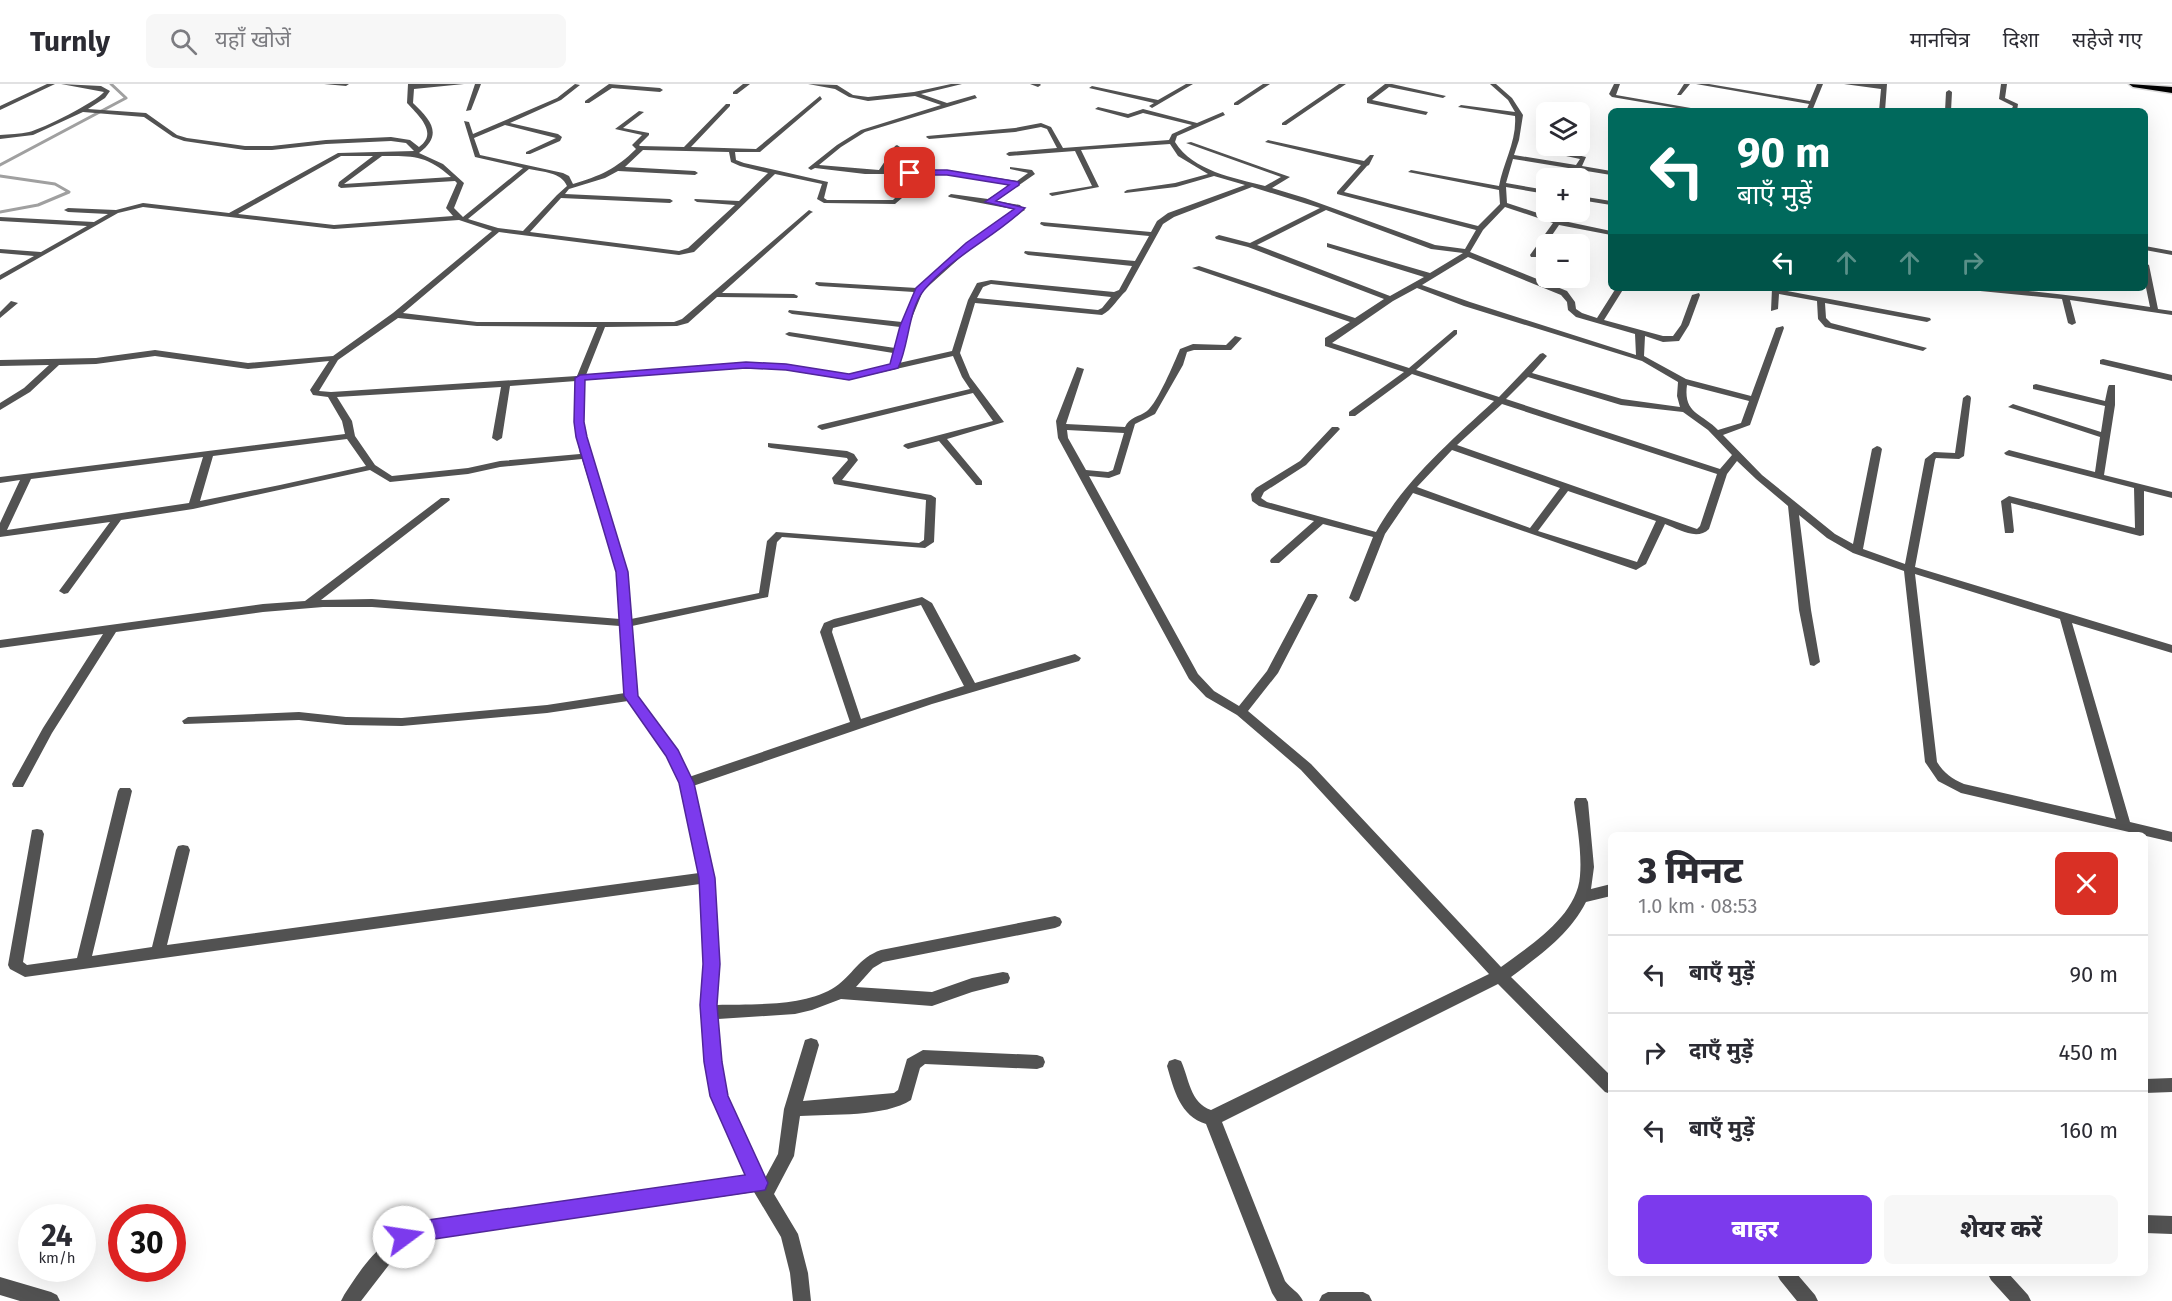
<!DOCTYPE html>
<html lang="hi">
<meta charset="utf-8">
<style>
:root{--surface:#fff;--page:#f7f7f7;--text:#2b2b33;--muted:#7c7c81;--line:#e1e1e2;--accent:#7c3aed}
body{margin:0;font-family:"Fira Sans","Noto Sans Devanagari",sans-serif;background:var(--page);color:var(--text);height:100vh;display:flex;flex-direction:column;font-size:22px;white-space:nowrap}
*{box-sizing:border-box;margin:0}
p{font-size:20px;color:var(--muted)}
.icon{flex:none;width:33px;height:33px;fill:none;stroke:currentColor;stroke-width:2;stroke-linecap:round;stroke-linejoin:round}
.map{position:relative;flex:1;overflow:hidden}
.drawer{position:absolute;left:1608px;top:748px;width:540px;height:444px;display:flex;flex-direction:column;background:var(--surface);border-radius:9px;box-shadow:0 6px 24px #0002}
.drawer>*{flex:none}
.hud{position:absolute;left:1608px;top:24px;width:540px;height:183px;border-radius:9px;box-shadow:0 6px 24px #0002;background:#00695c;color:#fff;overflow:hidden}
.tools{position:absolute;left:1536px;top:18px;display:grid;gap:12px}
.tools a{display:grid;place-items:center;width:54px;height:54px;border-radius:9px;background:var(--surface);box-shadow:0 6px 24px #0002;font-size:30px}
.speed{position:absolute;left:18px;top:1120px;display:flex;gap:12px;font-size:30px;font-weight:700;text-align:center}
.speed>*{display:grid;place-content:center;width:78px;height:78px;border-radius:50%;background:var(--surface);box-shadow:0 6px 24px #0002;line-height:1}
.speed small{font-size:15px;font-weight:400}
.speed .limit{border:9px solid #d22;background:#fff;color:#111}
.pin{position:absolute;display:grid;place-items:center;width:51px;height:51px;color:#fff;margin:-26px;border-radius:12px;box-shadow:0 3px 9px #0006}
.me{position:absolute;width:66px;margin:-33px;rotate:76deg;stroke-linejoin:round;filter:drop-shadow(0 0 4px #0008)}
.turn{display:flex;align-items:center;gap:21px;height:126px;padding:0 30px;font-size:27px}
.turn .icon{width:78px;height:78px;stroke-width:2.5}
.turn b{display:block;font-size:42px;line-height:51px}
.lanes{display:flex;align-items:center;height:57px;padding:0 30px;background:#0003;justify-content:center;gap:30px;direction:ltr}
.lanes .off{opacity:.35}
.round{display:grid;place-items:center;flex:none;width:63px;height:63px;border-radius:9px;background:var(--page)}
.overview{display:flex;align-items:center;justify-content:space-between;height:102px;padding:0 30px}
h1{font-size:36px;font-weight:800;line-height:45px}
.button{display:flex;gap:12px;margin-top:auto;padding:12px 30px}
.button a{flex:1;height:69px;border-radius:9px;background:var(--accent);color:#fff;font-size:24px;font-weight:800;line-height:69px;text-align:center}
.button a+a{background:var(--page);color:var(--text)}
ul{padding:0;list-style:none}
li{display:flex;align-items:center;gap:18px;height:78px;padding:0 30px;border-top:2px solid var(--line)}
li div{flex:1}
li b{display:block;font-size:22px}
li em{font-style:normal}
header{display:flex;align-items:center;gap:36px;box-sizing:border-box;height:84px;padding:0 30px;background:var(--surface);border-bottom:2px solid var(--line)}
header strong{font-size:28px}
nav{display:flex;gap:33px;margin-inline-start:auto;font-size:21px}
.search{width:420px;height:54px;background:var(--page);display:flex;align-items:center;gap:15px;box-sizing:border-box;padding:0 21px;border-radius:9px;color:var(--muted);font-size:22px}
.map>svg:first-child{display:block}
.lines{fill:none;stroke-linecap:round;stroke-linejoin:round}
.stream{stroke:#a0a0a0;stroke-width:3}
.highway-casing{stroke:#dbdbdb;stroke-width:3}
.street{fill:#525252;fill-rule:evenodd}
.highway{fill:#000;fill-rule:evenodd}
.route{fill:#7c3aed;stroke:#51269a;stroke-width:1.5}
</style>
<header>
<strong>Turnly</strong>
<div class="search"><svg class="icon" aria-label="search" viewBox="0 0 24 24"><circle cx="10" cy="10" r="6"/><path d="M15 15l6 6"/></svg>यहाँ खोजें</div>
<nav><a>मानचित्र</a><a>दिशा</a><a>सहेजे गए</a></nav>
</header>
<div class="map">
<svg width="2172" height="1217" viewBox="0 0 2172 1217">
<rect width="100%" height="100%" fill="#fff"/>
<g class="lines">
<path class="stream" d="M0,81L126,14L111,0
M0,92L55,100L69,108L38,121L0,128"/>
<g class="highway-casing">
<path id="highway" d="M2129,0L2172,3V9L2133,3Z"/>
</g>
<path class="street" d="M47,0H55L0,26V22Z
M61,0L101,2L110,7L105,14L88,25L146,29L177,51L187,54L245,62H272L326,56L391,53L410,56L419,63C439,49 418,31 407,19L408,0H464L414,5L413,19C432,37 443,51 419,69L443,80L464,99L454,124L463,133L523,84L475,73L464,37L469,38L473,50L557,14L575,0L580,1L561,16L510,39L558,50L562,53L560,57L530,70H526V68L556,54L505,41L474,54L480,71L563,89L569,92L573,100C600,92 616,85 636,65L632,61L642,51L615,45L639,27L644,28L623,44L649,49V51L639,61L640,62L684,63L726,20H730V22L691,63L756,65L820,12L822,15L760,68H735L736,76L744,79L828,98L824,114L827,116H893L895,114L891,90H865L815,84L811,86L808,84L837,61L861,46L941,21L915,12L868,17L849,13L835,5L808,0L837,1L853,11L868,13L914,8L951,0H962L921,10L947,19L975,11L977,14L865,48L841,63L819,81L879,86L895,62L897,61L900,63L886,86H947L1017,97L1028,89L1010,85V83L1032,86L1035,90L996,117L1020,121L1025,126L1023,127L972,163L923,207L909,241L899,279L952,267L968,216L977,199L991,196L1114,208L1119,206L1132,182L1028,171L1024,169L1025,167L1135,177L1149,152L1044,142L1040,140L1041,138L1151,148L1157,137L1168,129L1245,101L1214,92L1176,103L1125,109L1124,108L1127,106L1175,99L1208,90L1178,72L1170,60L1081,66L1099,103L1052,112L1049,110L1050,109L1092,102L1075,67L1009,72L1006,70L1009,68L1057,64L1047,45L1041,43L1015,48L929,55L926,53L927,52L1015,44L1041,39L1051,43L1063,64L1169,56L1172,50L1192,41L1143,29L1128,34L1095,25L1098,23L1128,30L1143,25L1197,39L1223,28L1225,31L1177,52L1175,58C1193,87 1234,94 1265,102L1281,93L1186,59L1191,58L1290,93L1272,104L1305,114L1435,161L1465,165L1476,146L1337,110V108L1361,81L1265,58L1268,56L1364,77L1370,71H1374L1369,81L1367,82L1344,108L1478,142L1500,120L1499,106L1408,88L1411,86L1499,102C1503,79 1517,57 1515,32L1458,23L1461,21L1515,28L1508,16L1490,0H1496L1512,14L1523,31L1519,56L1514,71L1576,81L1580,75L1566,72V70L1568,69L1586,73L1582,82L1611,87V91L1513,75L1506,99L1546,106V110L1506,103L1507,119L1559,136L1611,147V151L1559,141L1537,173H1531L1530,171L1553,139L1505,123L1483,146L1470,168L1567,207L1575,218L1576,225L1582,229L1597,234L1616,204H1624L1604,236L1663,252H1673L1681,241L1692,211L1699,209L1700,211L1689,241L1679,257L1663,258L1645,252L1644,272L1686,295L1751,312L1776,244L1783,242L1784,244L1750,341L1723,351L1762,391L1835,450L1853,460L1872,365L1877,362L1880,363L1882,365L1863,465L1905,480L1925,375L1934,368L1955,369L1963,314L1967,311L1970,312L1971,314L1964,372L1959,375L1936,374L1935,376L1915,483L2172,561V569L2072,539L2130,738L2172,748V758L1961,709L1938,697L1925,678L1904,487L1853,469L1827,454L1799,431L1811,526L1820,578L1814,582L1810,581L1799,526L1788,422L1756,395L1737,377L1727,390L1709,445C1697,457 1678,445 1665,440L1646,480L1636,486L1413,409L1385,450L1359,516L1355,518L1349,514L1373,453L1323,440L1279,479H1271L1270,477L1271,475L1314,437L1259,422L1252,417L1251,410L1256,404L1300,377L1332,343H1338L1340,345L1306,381L1264,408L1261,414L1267,418L1376,448C1405,396 1451,357 1494,317L1412,290L1355,332H1349V328L1404,288L1325,262V254L1350,238L1192,184L1199,182L1355,234L1384,215L1248,163L1216,155L1215,153L1219,151L1250,159L1320,124L1252,103L1174,133L1163,140L1126,207C1118,214 1112,226 1102,231L975,219L960,269L970,293L1004,338L947,355L982,397V401H976L939,357L908,365L903,362L905,360L993,337L973,309L822,346L817,343L819,341L970,305L962,293L953,272L848,296L786,286L746,284L584,296V338L590,369L627,488L631,535L759,509L767,457L776,448L919,459L924,456L926,416L834,400L832,394L848,376L847,374L771,364L768,363V359L847,367L854,370L858,376L842,396L931,411L936,414L934,458L925,464L782,453L777,458L768,513L632,542L637,611L676,667L689,693L850,638L820,548L824,539L834,535L922,513L932,519L975,599L1075,570L1081,574L1079,577L932,620L693,702L714,794L719,880L717,921C751,920 805,923 835,903C853,891 858,874 881,866L1055,832L1060,834L1062,838L1060,842L1055,844L883,878L873,884L856,903L932,908L972,894L1003,888L1008,889L1010,894L1008,899L972,908L932,922L841,915L812,926L795,930L718,935L721,978L727,1012L765,1094L778,1070L784,1025L805,956L811,954L817,956L819,961L803,1017L894,1009L898,1006L907,975L923,966L1037,971L1043,973L1045,978L1043,983L1037,985L925,980L920,984L911,1016C885,1033 832,1030 800,1032L794,1072L774,1110L798,1150L808,1189L811,1217H793L790,1189L781,1153L754,1108L422,1156L395,1173L361,1217H341C345,1208 351,1201 356,1193C374,1167 392,1150 421,1138L746,1092L711,1012L705,978L701,928L705,880L700,800L25,893L10,885L8,881L32,746L37,745L42,746L44,750L23,878L27,881L77,874L118,707L120,704H130L132,707L92,872L152,863L176,766L178,762L183,761L188,762L190,766L167,861L699,789L680,699L667,672L628,617L547,629L402,642L346,641L299,636L184,640L182,637L188,633L299,628L346,633L402,634L547,621L625,609L620,542L372,523H323L263,528L116,548L52,649L23,703H13L12,700L43,644L103,550L0,564V556L263,520L305,517L441,414H449L450,416L321,516L372,515L620,535L617,488L582,375L500,383L468,390L390,398L370,386L193,425L121,436L68,509L64,510L59,507L110,438L0,453V439L20,396L0,399V393L345,350L342,337L328,313L313,311L310,306L329,277L248,285L155,272L96,280L59,281L30,308L0,326V319L24,304L49,281L0,282V276L96,274L155,266L248,279L333,272L393,229L492,147L459,136L334,145L143,123L118,129L0,196V191L34,172L0,169V165L41,168L87,142L0,137V133L94,138L108,130L68,128L64,126L68,124L116,126L143,119L229,129L338,69L414,67L406,59L391,57L326,60L272,66H245L184,57L173,53L144,33L83,28L33,51L0,55V51C9,50 20,50 29,48C42,45 96,18 104,8ZM643,66L729,68L731,78L740,82L768,89L739,117L695,115L694,116L697,118L735,121L688,164L679,167L530,148L561,114L670,119L673,117L670,115L565,110L569,105L605,94L618,87L695,91L698,89L695,87L625,83ZM341,72H373L339,98L338,102L341,104L455,97L457,99L446,124L453,132L334,141L238,130ZM382,72C413,72 426,71 451,93L344,100ZM529,85C543,88 561,88 567,102L557,111L523,147L498,144L468,135ZM775,90L822,100L817,115L824,119L895,120L902,114L898,90H947L1012,100L988,115L951,110L948,112L949,113L1017,126L966,159L917,204L816,198L815,200L819,202L914,208L902,238L789,226L788,228L792,230L900,243L895,264L789,248L785,250L789,252L893,269L890,281L848,290L786,280L746,278L586,291L605,243L677,242L688,239L717,213L797,214L798,212L794,210L722,209L811,129L813,128L809,126L682,235L674,238H477L403,229L499,148L679,171L694,168ZM1326,126L1431,165L1463,169L1430,189L1327,159V163L1424,193L1390,212L1257,161ZM1468,173L1561,211L1567,218L1568,226L1576,233L1635,250L1636,271L1470,218L1422,201ZM991,200L1111,213L1102,224L1098,226L977,214L983,203ZM1417,204L1464,222L1642,277L1678,298L1677,312L1680,323L1622,315L1532,289L1547,272L1543,269L1540,270L1499,313L1416,286L1457,250V246H1454L1409,284L1332,259L1393,217ZM398,234L477,242L597,243L577,292L331,308L319,307L338,276ZM1528,293L1621,321L1683,328L1708,346L1732,371L1720,385L1506,315ZM576,297L574,338L580,370L500,377L468,384L392,392L375,381L355,352L352,337L337,313L501,303L492,354L497,357L502,354L510,302ZM1687,301L1749,317L1741,339L1718,346C1702,329 1683,330 1687,301ZM1502,320L1717,390L1700,442L1697,445L1457,361ZM347,355L366,382L280,401L200,417L213,372ZM1452,366L1560,404L1530,444L1417,403ZM203,373L189,419L7,446L31,395ZM1568,407L1656,437L1637,478L1538,447ZM1915,490L2060,535L2116,735L1964,700C1952,695 1944,689 1937,678ZM921,521L964,602L861,635L832,548L833,544Z
M324,0H349L346,2Z
M475,0H481L471,26L466,27Z
M609,0L660,4L663,6L660,8L612,4L589,19H585V17Z
M743,0H750L737,10H733V8Z
M1030,0H1040L1041,1L1038,3Z
M1186,0H1193L1152,24L1149,22L1154,19L1089,4L1092,2L1158,16Z
M1263,0H1270L1238,21H1234V19Z
M1339,0H1346L1286,41H1282V39Z
M1385,0H1392L1446,12L1443,14L1389,3L1372,16L1428,28L1426,31L1367,19V14Z
M1614,0H1620L1616,11L1708,27H1694L1612,13L1609,10Z
M1684,0H1690L1681,11H1677Z
M1696,0H1709L1810,17L1817,0H1823L1812,27H1806L1809,20Z
M1844,0H1887L1885,27H1879L1881,5Z
M2001,0H2007L2005,14L2018,20L2017,27H2011L2013,22L1999,15Z
M1949,6L1952,8L1951,27H1945L1946,8Z
M1580,112L1611,117V121L1580,116Z
M2145,162L2172,167V171L2145,166Z
M2145,179L2149,181L2158,225L2172,227V231L2070,216L2076,239L2072,241L2068,239L2062,215L1970,206L1966,204C2028,204 2089,214 2150,223L2145,199Z
M1772,204L1930,234L1931,236L1927,238L1825,219L1826,234L1831,239L1927,264L1923,267L1825,243L1818,235L1817,217L1779,210L1778,225L1771,227Z
M11,217L18,219L0,234V228Z
M1235,252L1242,254L1231,266H1194L1187,268L1183,281L1155,330L1135,340L1120,390L1109,394L1089,392L1198,590L1214,607L1239,622L1267,587L1308,510H1316L1318,512L1278,589L1248,627L1311,680L1501,883C1531,861 1577,832 1580,792C1582,768 1577,742 1574,718L1576,714H1586L1588,718L1594,783L1591,805L1611,800V812L1586,818C1570,850 1539,872 1511,893L1611,992V1010L1605,1008L1498,900L1222,1038L1285,1197C1291,1205 1299,1208 1303,1217H1277L1272,1209L1206,1040C1180,1032 1174,1006 1167,982L1169,977L1175,975L1181,977C1189,994 1190,1019 1211,1026L1489,890L1301,686L1237,631L1206,613L1189,595L1058,354L1056,337L1077,283L1084,285L1066,340L1125,343C1129,333 1139,333 1147,327C1158,318 1174,279 1180,265L1193,260L1226,261ZM1067,346L1124,349L1113,386L1108,388L1086,386L1068,354Z
M2103,275L2172,291V297L2100,280V276Z
M2036,300L2105,317L2108,303L2109,301H2115V321L2104,391L2172,408V414L2144,407V451L2140,452L2011,419L2014,447L2013,449H2005L2001,417L2009,412L2135,444L2134,404L2006,371L2004,369L2009,366L2095,388L2100,353L2008,323L2013,320L2016,321L2101,348L2105,322L2033,305V301Z
M2172,994V1008L2145,1009V995Z
M2145,1131L2172,1132V1150L2145,1149Z
M1777,1190H1797L1815,1211L1818,1217H1797L1780,1196Z
M1988,1190H2009L2028,1211L2031,1217H2010L1991,1196Z
M0,1193L51,1208L57,1211L60,1217H20L0,1211Z
M1328,1208H1363L1369,1211L1372,1217H1319L1322,1211Z"/>
<use href="#highway" class="highway"/>
</g>
<path class="route" d="M947,86L1019,98V101L996,117L1025,124C994,154 952,172 924,206C908,226 909,262 898,284L849,296L786,286L746,284L585,296L584,338L587,353L628,488L638,612L678,666L694,699L715,794L720,880L717,921L722,978L728,1012L768,1099L765,1106L421,1157L404,1163L397,1160L394,1153L397,1146L421,1137L745,1091L710,1012L704,978L700,921L703,880L699,794L679,699L666,672L624,612L616,488L576,353L574,338L575,294L580,291L746,278L786,280L849,290L890,280L900,242L916,204L966,159L1014,125L985,118L1009,101L947,91H910L906,89L910,86Z"/>
</svg>
<div class="tools">
<a><svg class="icon" aria-label="layers" viewBox="0 0 24 24"><path d="M12 4l9 5-9 5-9-5zM3 14l9 5 9-5"/></svg></a>
<a>+</a>
<a>−</a>
</div>
<div class="speed"><div>24<small>km/h</small></div><div class="limit">30</div></div>
<div class="pin" style="left:910px;top:89px;background:#d93025"><svg class="icon" aria-label="arrive" viewBox="0 0 24 24"><path d="M6 21V4h12l-3 4 3 4H6"/></svg></div>
<svg class="me" style="left:404px;top:1153px" viewBox="-20 -20 40 40"><circle r="19" fill="#fff"/><path d="M0-13L10 11 0 6-10 11z" fill="#7c3aed"/></svg>
<div class="hud">
<div class="turn"><svg class="icon" aria-label="left" viewBox="0 0 24 24"><path d="M17 20v-9H6M10 6l-5 5 5 5"/></svg><div><b>90 m</b>बाएँ मुड़ें</div></div>
<div class="lanes"><svg class="icon" aria-label="left" viewBox="0 0 24 24"><path d="M17 20v-9H6M10 6l-5 5 5 5"/></svg><svg class="icon off" aria-label="ahead" viewBox="0 0 24 24"><path d="M12 20V5M6 11l6-6 6 6"/></svg><svg class="icon off" aria-label="ahead" viewBox="0 0 24 24"><path d="M12 20V5M6 11l6-6 6 6"/></svg><svg class="icon off" aria-label="right" viewBox="0 0 24 24"><path d="M7 20v-9h11M14 6l5 5-5 5"/></svg></div>
</div>
<section class="drawer">
<div class="overview"><div><h1>3 मिनट</h1><p>1.0 km · 08:53</p></div><a class="round" style="background:#d93025;color:#fff"><svg class="icon" aria-label="close" viewBox="0 0 24 24"><path d="M6 6l12 12M18 6L6 18"/></svg></a></div>
<ul>
<li><svg class="icon" aria-label="left" viewBox="0 0 24 24"><path d="M17 20v-9H6M10 6l-5 5 5 5"/></svg><div><b>बाएँ मुड़ें</b></div><em>90 m</em></li>
<li><svg class="icon" aria-label="right" viewBox="0 0 24 24"><path d="M7 20v-9h11M14 6l5 5-5 5"/></svg><div><b>दाएँ मुड़ें</b></div><em>450 m</em></li>
<li><svg class="icon" aria-label="left" viewBox="0 0 24 24"><path d="M17 20v-9H6M10 6l-5 5 5 5"/></svg><div><b>बाएँ मुड़ें</b></div><em>160 m</em></li>
</ul>
<div class="button"><a>बाहर</a><a>शेयर करें</a></div>
</section>
</div>
